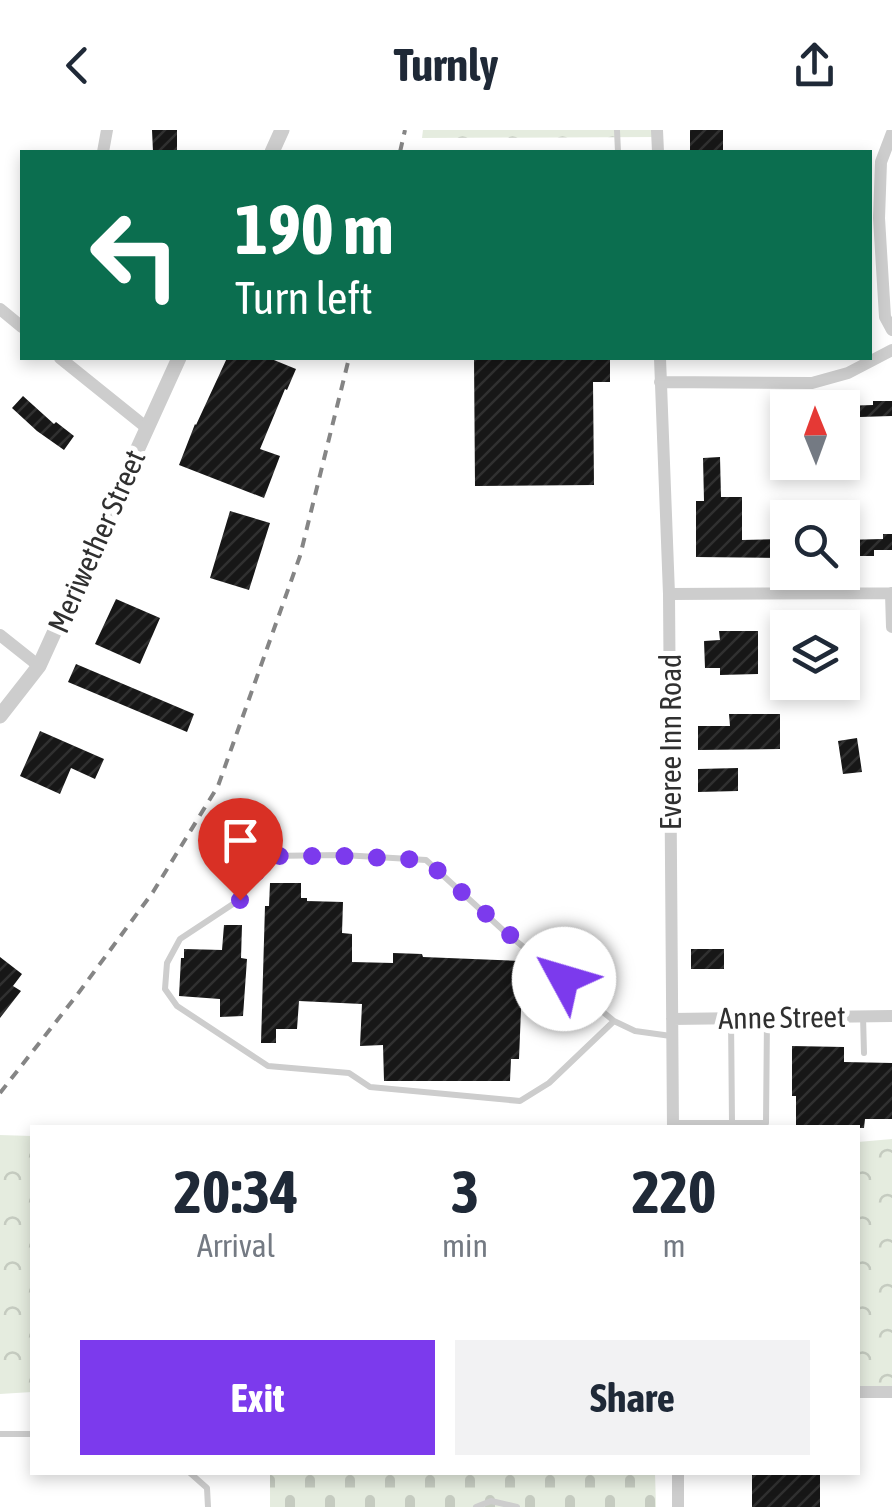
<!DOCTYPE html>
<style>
:root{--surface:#fff;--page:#f2f2f3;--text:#1f2937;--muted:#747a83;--accent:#7c3aed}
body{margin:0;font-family:"Asap Condensed",sans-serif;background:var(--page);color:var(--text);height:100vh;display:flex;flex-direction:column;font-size:38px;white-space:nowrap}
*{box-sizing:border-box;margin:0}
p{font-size:32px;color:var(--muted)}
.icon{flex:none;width:55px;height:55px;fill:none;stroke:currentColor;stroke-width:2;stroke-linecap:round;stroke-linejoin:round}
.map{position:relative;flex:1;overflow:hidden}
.drawer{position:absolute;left:30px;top:995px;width:830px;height:350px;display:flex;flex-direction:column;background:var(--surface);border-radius:0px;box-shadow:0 5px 15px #0003}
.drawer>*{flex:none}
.banner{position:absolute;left:20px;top:20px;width:852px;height:210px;border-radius:0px;box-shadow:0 5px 15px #0003;background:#0b6e4f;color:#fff;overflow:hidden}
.needle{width:65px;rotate:359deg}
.buttons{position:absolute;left:770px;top:260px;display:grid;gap:20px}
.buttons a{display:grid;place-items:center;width:90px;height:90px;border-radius:0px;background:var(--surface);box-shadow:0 5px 15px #0003;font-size:50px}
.pin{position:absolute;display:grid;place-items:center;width:85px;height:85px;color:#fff;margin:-102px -42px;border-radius:50% 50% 50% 0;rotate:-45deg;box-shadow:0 0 10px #0007}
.pin .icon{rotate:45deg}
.me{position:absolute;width:110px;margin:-55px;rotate:309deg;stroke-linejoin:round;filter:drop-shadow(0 0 8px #0008)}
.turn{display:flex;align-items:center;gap:35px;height:210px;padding:0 50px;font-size:45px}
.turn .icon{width:130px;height:130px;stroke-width:2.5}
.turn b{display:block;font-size:70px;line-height:85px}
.eta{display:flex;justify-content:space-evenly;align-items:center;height:170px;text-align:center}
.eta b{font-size:60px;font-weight:700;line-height:70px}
.cta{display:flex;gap:20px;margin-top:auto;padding:20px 50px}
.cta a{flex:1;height:115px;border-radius:0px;background:var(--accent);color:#fff;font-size:40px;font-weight:700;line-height:115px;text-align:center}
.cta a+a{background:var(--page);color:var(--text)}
header{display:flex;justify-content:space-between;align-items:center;height:130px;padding:0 50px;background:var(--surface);font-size:45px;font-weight:700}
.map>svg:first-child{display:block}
.forest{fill:url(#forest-crowns)}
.cemetery{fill:url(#cemetery-stones)}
.building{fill:url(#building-hatch)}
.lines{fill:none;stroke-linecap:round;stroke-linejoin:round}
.service{stroke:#cdcdcd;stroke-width:6}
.minor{stroke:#cdcdcd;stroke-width:12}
.tertiary{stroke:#cdcdcd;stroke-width:15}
.rail{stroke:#858585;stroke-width:4;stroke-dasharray:10 8;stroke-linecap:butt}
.route{stroke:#7c3aed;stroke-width:18;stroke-dasharray:0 32.4}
.labels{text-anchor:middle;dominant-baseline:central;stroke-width:10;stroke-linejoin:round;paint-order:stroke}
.street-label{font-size:30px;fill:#303030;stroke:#fff}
</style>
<header><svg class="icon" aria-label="back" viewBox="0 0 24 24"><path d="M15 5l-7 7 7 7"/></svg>Turnly<svg class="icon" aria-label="share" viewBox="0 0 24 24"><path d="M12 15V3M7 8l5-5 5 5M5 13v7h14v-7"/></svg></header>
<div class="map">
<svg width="892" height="1377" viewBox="0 0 892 1377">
<defs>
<pattern id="forest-crowns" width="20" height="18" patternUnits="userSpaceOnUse" patternTransform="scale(2.5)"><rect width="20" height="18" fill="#e5ecdf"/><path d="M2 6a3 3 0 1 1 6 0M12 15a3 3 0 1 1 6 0" fill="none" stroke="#c5cbc0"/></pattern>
<pattern id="cemetery-stones" width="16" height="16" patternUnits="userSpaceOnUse" patternTransform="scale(2.5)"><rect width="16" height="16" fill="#e5ecdf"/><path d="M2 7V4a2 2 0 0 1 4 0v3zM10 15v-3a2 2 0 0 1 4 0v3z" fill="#c5cbc0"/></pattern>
<pattern id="building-hatch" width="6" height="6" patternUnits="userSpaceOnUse" patternTransform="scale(2.5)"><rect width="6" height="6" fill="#171717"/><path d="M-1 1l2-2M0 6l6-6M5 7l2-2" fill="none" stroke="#303030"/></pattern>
</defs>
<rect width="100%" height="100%" fill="#fff"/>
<path class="forest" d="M423,0H655V7L422,8Z
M0,1005L32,1006V1262L0,1264Z
M892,1009V1258H858V1012Z"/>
<path class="cemetery" d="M270,1343H655L656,1377H270Z"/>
<path class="building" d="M152,0H177V22H153Z
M690,0H723V22H690Z
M227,228H269L296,239L287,260L285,259L260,319L280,326L264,368L179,335L195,294L196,295Z
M474,228H610V252H593L594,355L475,356Z
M23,266L54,294L56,292L74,306L64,320L37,301L12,278Z
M873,271H892V286L860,287V291L842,292V276L873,275Z
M720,327L721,367H742V410L782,409V428L696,427V371H704L703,328Z
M230,381L270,393L249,460L210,448Z
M883,404H892V420H874V426H842V410L883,409Z
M116,469L160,488L140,534L95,514Z
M855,486L856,506L842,507V498H817L816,487Z
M719,501H758V544L720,545V538H705L704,511L720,510Z
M76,534L194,584L187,602L68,552Z
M729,584H780V619L698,620V596H730Z
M40,601L104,629L95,649L71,638L60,664L20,646Z
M857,608L862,642L843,644L838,611Z
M738,638V661L698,662V639Z
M270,753H301V768H307V771L343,772L342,803L352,804V832L393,833V823L422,824L423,827L523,831L519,929H511L510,951H384L383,915L360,916L362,874L299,871L297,899H276V913H261L265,776H269Z
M224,795H242L241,828L247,829L243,886L220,887V869L179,866L181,828H184V819L222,820Z
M691,819H724V839H691Z
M0,827L22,844L13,856L21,861L0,888Z
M792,916L844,917V932L892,933V989H865L864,998H796V966H792Z
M752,1342H820V1377H752Z"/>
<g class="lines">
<path class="service" d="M617,0L618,22
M863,886L864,923
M614,891L549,953L520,971L370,957L349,943L268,936L177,876L165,859L167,833L180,809L239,770L266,726L343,725L426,730L504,801L614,891L635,901L671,906
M675,993H732L731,888
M732,993H766L767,889
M0,1304H32
M189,1342L207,1358L208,1377
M476,1377L491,1371L517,1377"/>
<path class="minor" d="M657,0L658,22
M892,3L881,32L879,88L885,187L892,200
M103,22L107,0
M0,179L22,197
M60,228L147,298
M660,228L669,464L673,998
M660,252L812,253L848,243L892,220
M891,463L892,497
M669,464L892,463
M0,505L39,536
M672,889L892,886
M858,1262H892
M678,1342V1377"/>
<path class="tertiary" d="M272,22L282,0
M0,586L39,536L179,228"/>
<path class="rail" d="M400,22L405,0
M0,963L77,865L153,762L218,656L300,426L349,228"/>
</g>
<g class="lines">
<path class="route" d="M240,770L266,726H344L426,730L504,800L564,849"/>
</g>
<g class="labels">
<g class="street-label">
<text transform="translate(96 411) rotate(-66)">Meriwether Street</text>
<text transform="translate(670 612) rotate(-90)">Everee Inn Road</text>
<text transform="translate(782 887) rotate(-1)">Anne Street</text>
</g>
</g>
</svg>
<div class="buttons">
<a><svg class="needle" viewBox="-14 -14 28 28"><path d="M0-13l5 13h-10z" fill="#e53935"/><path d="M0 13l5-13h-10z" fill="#747a83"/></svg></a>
<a><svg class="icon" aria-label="search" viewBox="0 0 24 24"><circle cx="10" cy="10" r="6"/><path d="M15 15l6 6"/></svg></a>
<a><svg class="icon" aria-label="layers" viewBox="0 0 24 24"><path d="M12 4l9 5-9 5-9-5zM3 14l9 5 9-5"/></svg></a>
</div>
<div class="pin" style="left:240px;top:770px;background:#d93025"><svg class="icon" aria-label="arrive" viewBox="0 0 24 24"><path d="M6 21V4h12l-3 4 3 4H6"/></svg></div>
<svg class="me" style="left:564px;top:849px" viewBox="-20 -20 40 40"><circle r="19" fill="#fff"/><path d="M0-13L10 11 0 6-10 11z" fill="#7c3aed"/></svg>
<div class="banner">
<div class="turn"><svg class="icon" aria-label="left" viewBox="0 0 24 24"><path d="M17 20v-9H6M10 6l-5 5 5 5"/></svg><div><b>190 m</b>Turn left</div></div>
</div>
<section class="drawer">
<div class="eta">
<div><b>20:34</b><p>Arrival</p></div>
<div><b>3</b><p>min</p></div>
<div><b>220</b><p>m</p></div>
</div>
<div class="cta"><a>Exit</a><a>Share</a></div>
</section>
</div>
